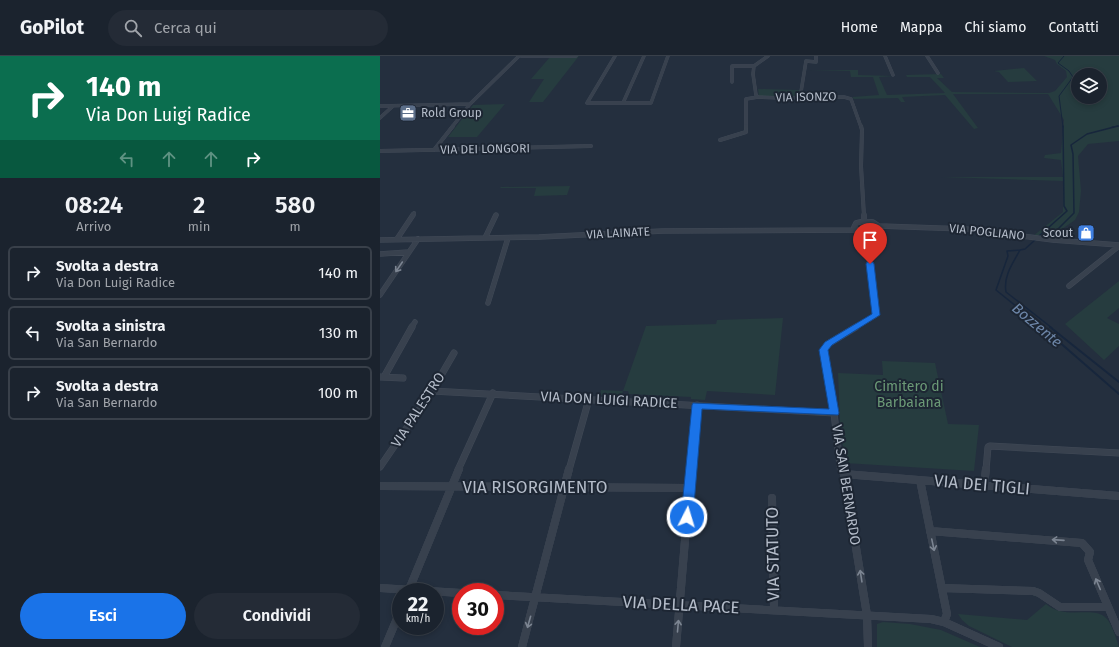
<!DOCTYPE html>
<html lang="it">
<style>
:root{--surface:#1b232e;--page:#242b36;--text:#f1f3f6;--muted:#a0a4aa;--line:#39404a;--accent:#1a73e8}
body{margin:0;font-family:"Fira Sans",sans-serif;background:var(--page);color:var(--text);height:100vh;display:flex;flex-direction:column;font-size:15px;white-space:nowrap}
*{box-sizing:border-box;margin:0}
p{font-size:13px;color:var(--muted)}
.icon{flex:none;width:22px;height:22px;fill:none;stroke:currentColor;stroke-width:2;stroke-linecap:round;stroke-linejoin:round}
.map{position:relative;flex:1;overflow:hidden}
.panel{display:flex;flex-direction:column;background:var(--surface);width:380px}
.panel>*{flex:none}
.banner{background:#0b6e4f;color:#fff;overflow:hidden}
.fabs{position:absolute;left:691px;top:12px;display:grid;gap:8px}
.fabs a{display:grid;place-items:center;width:36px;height:36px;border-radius:50%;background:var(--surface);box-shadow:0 2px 6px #0003,0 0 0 1px var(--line);font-size:20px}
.speed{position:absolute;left:12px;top:527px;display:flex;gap:8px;font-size:20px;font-weight:700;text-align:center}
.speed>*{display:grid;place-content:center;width:52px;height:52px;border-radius:50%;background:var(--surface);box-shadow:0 2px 6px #0003,0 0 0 1px var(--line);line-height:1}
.speed small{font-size:10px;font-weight:400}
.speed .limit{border:6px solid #d22;background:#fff;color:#111}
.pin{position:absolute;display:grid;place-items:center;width:34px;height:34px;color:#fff;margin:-41px -17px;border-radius:50% 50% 50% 0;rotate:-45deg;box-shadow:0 0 4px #0007}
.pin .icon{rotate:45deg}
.me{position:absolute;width:44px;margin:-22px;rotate:5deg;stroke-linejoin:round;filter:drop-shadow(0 0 3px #0008)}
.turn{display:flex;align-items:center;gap:14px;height:84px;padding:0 20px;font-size:18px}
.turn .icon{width:52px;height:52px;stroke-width:2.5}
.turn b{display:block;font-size:28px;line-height:34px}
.lanes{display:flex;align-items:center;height:38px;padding:0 20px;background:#0003;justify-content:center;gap:20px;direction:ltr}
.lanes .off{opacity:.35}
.eta{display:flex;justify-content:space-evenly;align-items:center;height:68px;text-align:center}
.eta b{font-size:24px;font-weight:600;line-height:28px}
.primary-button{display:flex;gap:8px;margin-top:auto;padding:8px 20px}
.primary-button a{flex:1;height:46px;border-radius:24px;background:var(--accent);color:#fff;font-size:16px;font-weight:600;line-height:46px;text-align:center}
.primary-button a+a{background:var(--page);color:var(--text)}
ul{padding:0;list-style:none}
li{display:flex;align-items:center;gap:12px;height:54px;margin:0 8px 6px;padding:0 12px;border:2px solid var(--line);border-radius:6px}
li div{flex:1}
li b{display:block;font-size:15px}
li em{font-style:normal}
header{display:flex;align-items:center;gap:24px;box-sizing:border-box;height:56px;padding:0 20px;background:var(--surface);border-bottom:1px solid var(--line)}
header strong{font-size:19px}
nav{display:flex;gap:22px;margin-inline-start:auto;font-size:14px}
.search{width:280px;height:36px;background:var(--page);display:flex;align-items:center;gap:10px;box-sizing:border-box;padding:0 14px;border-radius:22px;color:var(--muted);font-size:15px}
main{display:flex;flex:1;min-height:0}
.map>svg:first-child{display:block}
.green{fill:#263c3f;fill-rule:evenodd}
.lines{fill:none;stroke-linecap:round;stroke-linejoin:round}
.stream-far2{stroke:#17263c;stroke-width:1}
.stream-far1{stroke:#17263c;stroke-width:1.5}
.stream{stroke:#17263c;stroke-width:2}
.street-far4-casing{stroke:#414a57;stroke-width:3.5}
.street-far3-casing{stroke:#414a57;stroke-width:4}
.street-far2-casing{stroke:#414a57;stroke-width:5.5}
.street-far1-casing{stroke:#414a57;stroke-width:7}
.street-casing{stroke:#414a57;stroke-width:8}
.street-far4{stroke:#38414e;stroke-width:3}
.street-far3{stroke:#38414e;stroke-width:3.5}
.street-far2{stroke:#38414e;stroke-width:4.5}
.street-far1{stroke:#38414e;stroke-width:6}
.street{stroke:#38414e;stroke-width:8}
.oneway{stroke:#7c8592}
.route{fill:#1a73e8;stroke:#114b97}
.labels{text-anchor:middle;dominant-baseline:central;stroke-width:4;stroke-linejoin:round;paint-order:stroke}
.far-street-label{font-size:12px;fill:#b4bcc9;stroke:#1d2633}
.far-poi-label{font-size:12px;fill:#b4bcc9;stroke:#1d2633;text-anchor:start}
.park-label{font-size:14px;fill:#6b9a76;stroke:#1d2633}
.street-label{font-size:14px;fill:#b4bcc9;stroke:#1d2633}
.water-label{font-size:15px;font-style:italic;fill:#6d86a8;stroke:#1d2633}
.near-street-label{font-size:17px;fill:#b4bcc9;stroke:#1d2633}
</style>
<header>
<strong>GoPilot</strong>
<div class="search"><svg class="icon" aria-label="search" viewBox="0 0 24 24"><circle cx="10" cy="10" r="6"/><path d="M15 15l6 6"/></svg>Cerca qui</div>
<nav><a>Home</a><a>Mappa</a><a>Chi siamo</a><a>Contatti</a></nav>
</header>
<main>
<section class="panel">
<div class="banner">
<div class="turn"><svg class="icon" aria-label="right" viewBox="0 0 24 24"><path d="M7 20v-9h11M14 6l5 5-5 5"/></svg><div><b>140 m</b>Via Don Luigi Radice</div></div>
<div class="lanes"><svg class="icon off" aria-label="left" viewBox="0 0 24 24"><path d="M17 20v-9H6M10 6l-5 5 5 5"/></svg><svg class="icon off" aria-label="ahead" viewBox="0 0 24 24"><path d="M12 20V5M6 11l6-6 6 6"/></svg><svg class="icon off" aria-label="ahead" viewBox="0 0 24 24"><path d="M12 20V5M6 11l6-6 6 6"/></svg><svg class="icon" aria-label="right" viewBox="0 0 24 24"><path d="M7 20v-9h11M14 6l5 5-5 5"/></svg></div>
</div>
<div class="eta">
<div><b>08:24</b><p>Arrivo</p></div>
<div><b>2</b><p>min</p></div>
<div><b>580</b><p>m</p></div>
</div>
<ul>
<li><svg class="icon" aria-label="right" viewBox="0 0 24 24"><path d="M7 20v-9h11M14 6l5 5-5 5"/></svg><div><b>Svolta a destra</b><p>Via Don Luigi Radice</p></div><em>140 m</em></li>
<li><svg class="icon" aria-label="left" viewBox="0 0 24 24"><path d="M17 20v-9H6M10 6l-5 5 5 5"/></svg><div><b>Svolta a sinistra</b><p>Via San Bernardo</p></div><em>130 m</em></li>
<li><svg class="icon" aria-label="right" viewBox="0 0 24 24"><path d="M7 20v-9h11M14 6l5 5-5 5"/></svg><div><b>Svolta a destra</b><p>Via San Bernardo</p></div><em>100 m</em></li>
</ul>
<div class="primary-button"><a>Esci</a><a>Condividi</a></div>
</section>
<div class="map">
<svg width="739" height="591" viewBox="0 0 739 591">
<rect width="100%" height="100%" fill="#242f3e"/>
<path class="green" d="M199,0L163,46H149L164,23H151L170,1Z
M664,0H739V85L708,88L698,100L701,135L699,156L695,164L675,178L653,180L683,156V125L561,121H683L681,104L664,102L665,99L681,97L684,64L668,38H573L598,72L594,73L565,39L522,41L525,46H521L518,42L474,43L472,41L499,39L493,21H471L470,15L429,14H478V19L514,20L499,21L507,39L565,37L550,21H527L526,19L561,18L564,22H557L572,36L669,37L675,35L687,21L686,15L677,8L675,4ZM698,19H720V41H698Z
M644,12L657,25L628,26L619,16L614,15Z
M378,33L420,34L419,42L379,41Z
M125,48L97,81H68L93,49Z
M190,130L187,139L154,140L156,132H120L121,131Z
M739,225V252L727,262L739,268V290L724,304L685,268Z
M403,262L395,339L327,335L325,344L311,343V341L249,338L248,335H243L241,342L224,341L220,338L221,334L243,335L266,270L336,268L337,264Z
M502,305L555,307L568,368L599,369L594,415L465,407L460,366L458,317L503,319Z
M666,548C686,565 713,549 726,562C731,566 737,584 739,591H632L589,570L582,564L578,558L647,564Z
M503,566L530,568L561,574L600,591H497V568Z"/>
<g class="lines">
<path class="stream-far2" d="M683,71L679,40L693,21L689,15L678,7L684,0
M732,71L739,70"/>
<path class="stream-far1" d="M659,180L687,155L684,150L683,70
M674,181L673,178L694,157L693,98L691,89L707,78L738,70
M655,184L645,193L640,194C633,207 623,220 626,236L672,272
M640,194L627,195L628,200L616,234L663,272"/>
<path class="stream" d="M662,271L739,338
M670,271L739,326"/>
<g class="street-far4-casing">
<path id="street-far4" d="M141,0H196
M388,0L374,10L373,18L376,39L378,41L400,42L464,41L471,43L481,71
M505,0L513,19
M547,0L558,17
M352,26V10H374
M420,42L426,5L436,6V0
M207,47H271L288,0
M207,47L235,0
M243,47L264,0
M0,50L90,48
M0,62L13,50
M72,71L90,48L139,0
M366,71V43L378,41"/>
</g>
<g class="street-far3-casing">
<path id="street-far3" d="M481,70L482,74L481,110L484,160
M340,84L366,76V70
M54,94L73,70
M0,95L211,90
M32,160L34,157"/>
</g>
<g class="street-far2-casing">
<path id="street-far2" d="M484,159V165
M484,165L493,166L499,170V172C491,179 482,178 474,171L476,167Z
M499,170L586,173L673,184L739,189
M105,182L116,159
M17,183L33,159
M0,184L159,181L283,175L476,174
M0,198L29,196
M689,230L739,190
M0,239L38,183
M108,247L128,182
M31,272L35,266
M474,272L496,259L486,176"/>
</g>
<g class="street-far1-casing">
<path id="street-far1" d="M0,321L23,322
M4,321L32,271
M52,335L454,357
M0,411L52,335L74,297
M78,414L113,337
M189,414L209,343
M311,414L317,349
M462,414L460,410L454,357L444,294L448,288L476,271
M606,414L608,391L610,390L739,397"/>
</g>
<g class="street-casing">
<path id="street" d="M461,413L464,418L487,559L488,591
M464,418L739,440
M540,424L567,558L564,566
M604,429L606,413
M0,430L310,432
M392,442L394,553
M550,475L702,487L710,496L708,504L739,576
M0,532L81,537
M562,532L653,535L659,537L680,551H728
M28,536L79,413
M115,539L551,563L564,566L619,591
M5,591L21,553
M142,591L189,413
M296,591L311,413"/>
</g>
<use href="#street-far4" class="street-far4"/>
<use href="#street-far3" class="street-far3"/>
<use href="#street-far2" class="street-far2"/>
<use href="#street-far1" class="street-far1"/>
<use href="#street" class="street"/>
</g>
<defs><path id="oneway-shaft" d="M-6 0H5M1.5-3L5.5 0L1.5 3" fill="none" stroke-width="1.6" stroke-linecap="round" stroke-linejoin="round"/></defs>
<g class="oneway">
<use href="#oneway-shaft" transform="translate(19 211) rotate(124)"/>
<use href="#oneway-shaft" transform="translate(678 484) rotate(-176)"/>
<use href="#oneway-shaft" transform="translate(553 489) rotate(78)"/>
<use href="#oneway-shaft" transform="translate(481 520) rotate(-99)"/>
<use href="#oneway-shaft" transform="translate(718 528) rotate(-113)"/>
<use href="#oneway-shaft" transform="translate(149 566) rotate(106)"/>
<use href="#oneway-shaft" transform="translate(298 570) rotate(-85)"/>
</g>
<path class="route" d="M487,206H493L494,208L500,259L452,289L448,294L459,357L458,359L322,353L313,461L311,464L307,466L303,464L301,461L312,349L313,347L449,353L439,294L445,286L492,258L486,208Z"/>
<defs>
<g id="office-square" transform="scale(0.9)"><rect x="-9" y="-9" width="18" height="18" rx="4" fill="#5c6f8a" stroke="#1d2633"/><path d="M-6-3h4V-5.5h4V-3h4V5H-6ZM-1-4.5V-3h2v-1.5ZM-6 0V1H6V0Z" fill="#fff"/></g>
<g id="shop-square" transform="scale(0.9)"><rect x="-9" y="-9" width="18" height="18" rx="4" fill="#3f7fe0" stroke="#1d2633"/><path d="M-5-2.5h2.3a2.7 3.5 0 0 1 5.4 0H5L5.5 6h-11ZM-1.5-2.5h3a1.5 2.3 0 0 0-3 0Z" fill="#fff"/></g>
</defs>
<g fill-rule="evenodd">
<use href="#office-square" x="28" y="57"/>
<use href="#shop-square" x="706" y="177"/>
</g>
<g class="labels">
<g class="far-street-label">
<text transform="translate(426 41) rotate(-1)">VIA ISONZO</text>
<text transform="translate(105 93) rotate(-1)">VIA DEI LONGORI</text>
<text transform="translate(607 176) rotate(6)">VIA POGLIANO</text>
<text transform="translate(238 177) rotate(-3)">VIA LAINATE</text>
</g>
<g class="far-poi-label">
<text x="41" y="57">Rold Group</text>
<text x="693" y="177" text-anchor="end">Scout</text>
</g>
<g class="park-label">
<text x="529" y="330">Cimitero di<tspan x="529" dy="16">Barbaiana</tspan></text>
</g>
<g class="street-label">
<text transform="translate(229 344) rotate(3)">VIA DON LUIGI RADICE</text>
<text transform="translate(38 354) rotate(-57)">VIA PALESTRO</text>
<text transform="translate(466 429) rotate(81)">VIA SAN BERNARDO</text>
</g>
<g class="water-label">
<text transform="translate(657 269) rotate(40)">Bozzente</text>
</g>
<g class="near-street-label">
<text transform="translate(602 429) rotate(5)">VIA DEI TIGLI</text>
<text x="155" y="431">VIA RISORGIMENTO</text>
<text transform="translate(393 498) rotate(-91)">VIA STATUTO</text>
<text transform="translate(301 549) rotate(3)">VIA DELLA PACE</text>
</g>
</g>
</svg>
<div class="fabs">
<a><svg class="icon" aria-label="layers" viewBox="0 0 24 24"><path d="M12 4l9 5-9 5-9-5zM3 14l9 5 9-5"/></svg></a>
</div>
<div class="speed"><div>22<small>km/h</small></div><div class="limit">30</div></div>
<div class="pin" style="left:490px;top:208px;background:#d93025"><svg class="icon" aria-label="arrive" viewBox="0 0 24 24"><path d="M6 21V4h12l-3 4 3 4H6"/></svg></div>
<svg class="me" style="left:307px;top:461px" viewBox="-20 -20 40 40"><circle r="17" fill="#1a73e8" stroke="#fff" stroke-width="3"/><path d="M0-11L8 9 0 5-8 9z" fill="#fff"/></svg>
</div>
</main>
